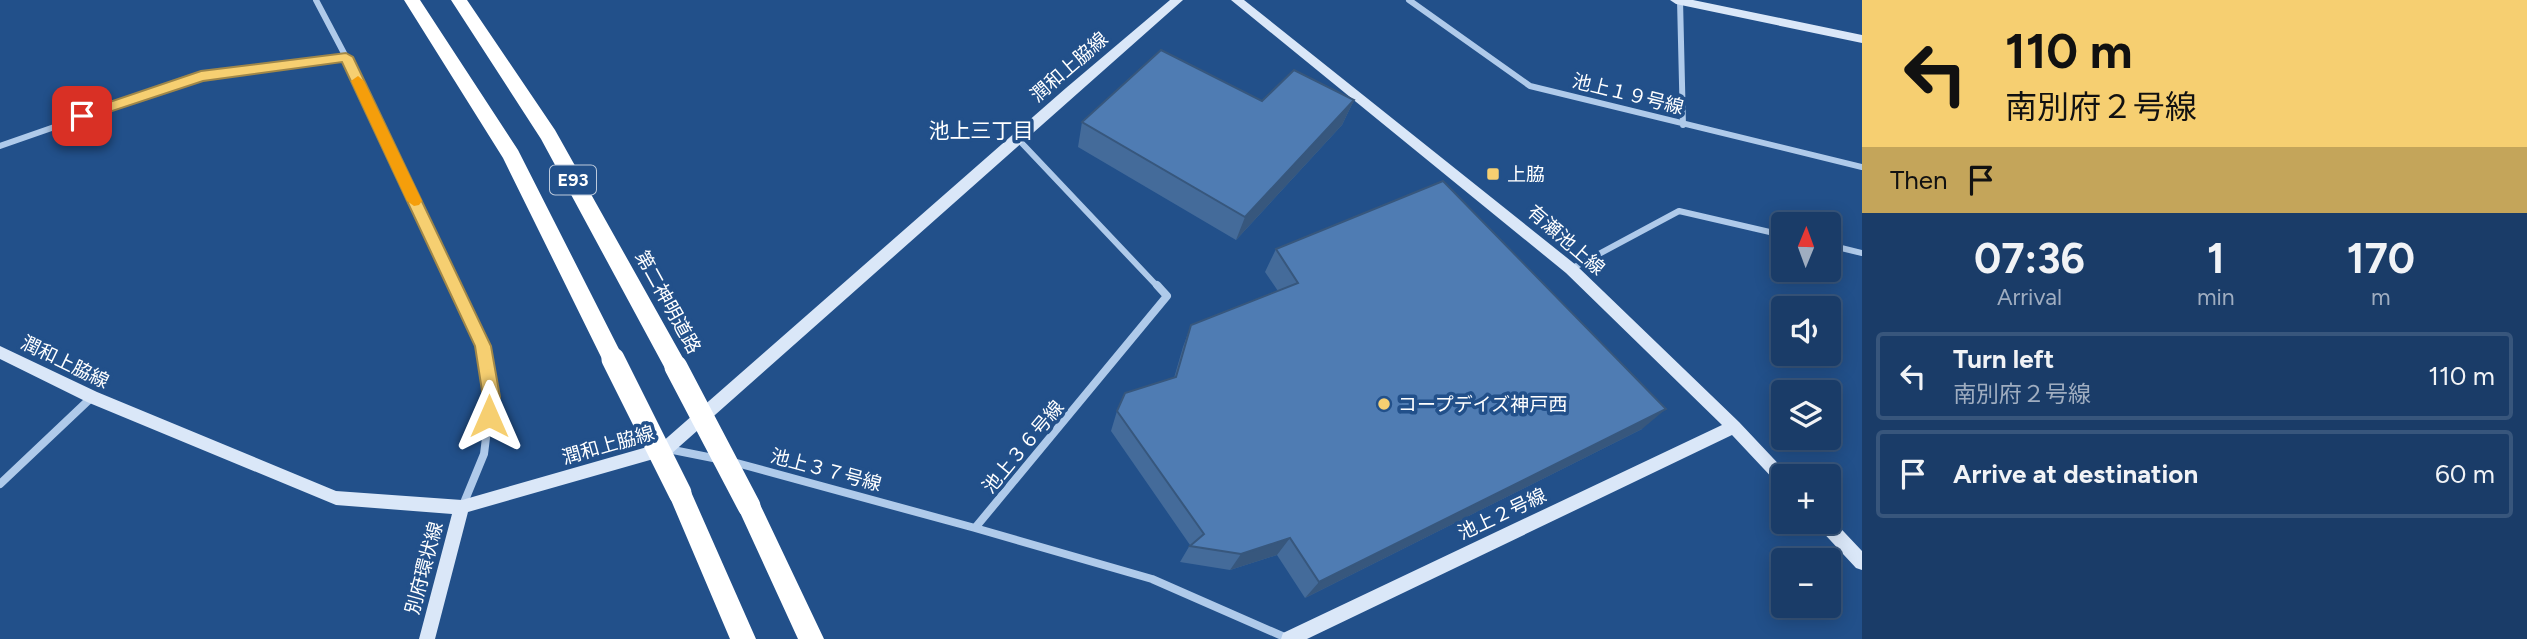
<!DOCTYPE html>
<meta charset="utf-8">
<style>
:root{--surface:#1a3c68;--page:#23436e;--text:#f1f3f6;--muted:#9fadc0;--line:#38567c}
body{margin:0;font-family:Figtree,"Noto Sans JP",sans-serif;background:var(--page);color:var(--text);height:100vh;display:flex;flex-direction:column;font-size:26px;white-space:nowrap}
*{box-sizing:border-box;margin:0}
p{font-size:23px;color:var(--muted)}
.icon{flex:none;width:38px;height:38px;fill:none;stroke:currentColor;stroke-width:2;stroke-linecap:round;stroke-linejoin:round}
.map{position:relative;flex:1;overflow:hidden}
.sheet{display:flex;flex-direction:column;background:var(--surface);width:665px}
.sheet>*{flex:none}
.top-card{background:#f6cf71;color:#111;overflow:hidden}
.needle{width:46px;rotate:1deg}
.buttons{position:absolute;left:1771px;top:212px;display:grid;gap:14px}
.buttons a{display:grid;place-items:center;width:70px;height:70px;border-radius:7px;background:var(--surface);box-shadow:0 4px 18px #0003,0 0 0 2px var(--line);font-size:35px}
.pin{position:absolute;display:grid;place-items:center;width:60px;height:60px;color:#fff;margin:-30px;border-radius:14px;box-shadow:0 4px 10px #0006}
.me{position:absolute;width:77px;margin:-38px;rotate:0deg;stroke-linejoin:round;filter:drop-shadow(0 0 5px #0008)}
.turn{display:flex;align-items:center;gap:24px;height:147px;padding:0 28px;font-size:32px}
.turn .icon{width:91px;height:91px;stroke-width:2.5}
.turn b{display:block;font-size:49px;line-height:60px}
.then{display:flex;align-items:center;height:66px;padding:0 28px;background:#0003;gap:14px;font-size:26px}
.eta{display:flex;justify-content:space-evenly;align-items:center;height:119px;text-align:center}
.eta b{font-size:42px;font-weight:700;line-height:49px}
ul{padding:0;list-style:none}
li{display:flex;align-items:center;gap:21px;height:88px;margin:0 14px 10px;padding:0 14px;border:4px solid var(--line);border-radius:7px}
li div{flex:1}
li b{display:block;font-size:26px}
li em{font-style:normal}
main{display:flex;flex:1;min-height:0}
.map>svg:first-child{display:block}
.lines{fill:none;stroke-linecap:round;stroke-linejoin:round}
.street-far1{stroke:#afcaea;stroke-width:6}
.street{stroke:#afcaea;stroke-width:8}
.secondary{fill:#dae7f8;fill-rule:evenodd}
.highway{fill:#fff;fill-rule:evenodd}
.highway-bridge{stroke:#fff;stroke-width:23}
.wall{fill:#446b9a}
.shaded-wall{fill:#37577d}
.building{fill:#4f7cb3;stroke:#37577d;stroke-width:2}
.route{fill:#f6cf71;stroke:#a08749;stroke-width:2}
.slow{fill:#f59e0b}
.poi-dot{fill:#f6cf71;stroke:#22508a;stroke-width:2.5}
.labels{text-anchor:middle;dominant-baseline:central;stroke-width:7;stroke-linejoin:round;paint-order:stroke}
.shield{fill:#22508a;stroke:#bdcadc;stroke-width:2}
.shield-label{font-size:18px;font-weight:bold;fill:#fff}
.street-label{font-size:19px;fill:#fff;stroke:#22508a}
.poi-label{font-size:19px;fill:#fff;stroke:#22508a;text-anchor:start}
.neighbourhood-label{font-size:21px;fill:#fff;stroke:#22508a}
</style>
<main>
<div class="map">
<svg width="1862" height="639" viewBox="0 0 1862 639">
<rect width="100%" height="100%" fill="#22508a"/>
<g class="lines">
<path class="street-far1" d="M316,0L346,57L455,287
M1409,0L1530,86L1862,167
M1680,0L1683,125
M1017,138L1158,287
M0,146L201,76L346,57
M1829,245L1862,253
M1571,269L1679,211L1783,235"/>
<path class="street" d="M454,285L483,346L491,397L484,454L463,505
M1157,285L1167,296L975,528L1152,579L1289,639
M668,449L718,459
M733,462L975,528
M0,484L92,397"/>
<path class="secondary" d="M1170,0H1183L671,454L468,512L435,639H419L452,514L336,505L87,402L0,359V346L97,392L336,491L462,500L661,443L1066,88Z
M1231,0H1244L1576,265L1739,422L1788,474L1789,476H1783V486L1778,484L1732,435L1307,639H1281L1283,633L1722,425L1566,273Z
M1670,0H1693L1862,35V43L1676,4Z
M1829,516L1862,551V570L1856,568L1818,527L1816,522H1829Z"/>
<path class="highway" d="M404,0H420L518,150L624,359L621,365L613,368L605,365L503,158Z
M451,0H467L555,130L684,360L687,367L684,374L676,376L668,374L541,139Z
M680,482L688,485L756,639H730L668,493L672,485Z
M749,495L757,498L824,639H798L737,506L741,498Z"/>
<path class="highway-bridge" d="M613,359L680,493
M676,367L749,506"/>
</g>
<path class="wall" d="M1354,100L1342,125L1236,240L1078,147L1082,122L1262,101Z
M1276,249L1642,429L1305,598L1277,555L1230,570L1180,562L1190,545L1111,431L1117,411L1174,378L1183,347L1191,325L1278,291L1265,272Z"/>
<path class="shaded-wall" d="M1354,100L1342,125L1236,240L1245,217Z
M1666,409L1642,429L1305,598L1319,582Z
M1290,538L1277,555L1230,570L1241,554Z"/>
<path class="building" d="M1161,50L1262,101L1294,70L1354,100L1245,217L1082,122Z
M1443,181L1666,409L1319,582L1290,538L1241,554L1190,546L1204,534L1117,411L1125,393L1176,377L1191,325L1298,283L1276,249Z"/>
<path class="route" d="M346,53L353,57L491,346L500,397L495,422L489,424L483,422L480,416L483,397L475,346L342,62L203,81L82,121L75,116L77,113L201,71Z"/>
<path class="slow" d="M358,76L364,81L422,201L419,205L414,206L407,201L351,81Z"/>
<g class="poi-dot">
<rect x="1486" y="167" width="14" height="14" rx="3.5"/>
<circle cx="1384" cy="404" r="7"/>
</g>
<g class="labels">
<rect class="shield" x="550" y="165.5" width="46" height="29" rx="5"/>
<g class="shield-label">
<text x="573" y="180">E93</text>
</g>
<g class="street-label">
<text transform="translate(1069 67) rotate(-41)">潤和上脇線</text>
<text transform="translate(1628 94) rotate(14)">池上１９号線</text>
<text transform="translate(1566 240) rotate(41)">有瀬池上線</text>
<text transform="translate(668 302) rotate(61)">第二神明道路</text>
<text transform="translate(65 362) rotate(26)">潤和上脇線</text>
<text transform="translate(608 445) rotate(-16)">潤和上脇線</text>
<text transform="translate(1023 447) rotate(-50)">池上３６号線</text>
<text transform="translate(826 470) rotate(15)">池上３７号線</text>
<text transform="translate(1502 514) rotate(-25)">池上２号線</text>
<text transform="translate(424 568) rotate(-75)">別府環状線</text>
</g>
<g class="poi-label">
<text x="1507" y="174">上脇</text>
<text x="1398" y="404">コープデイズ神戸西</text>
</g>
<g class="neighbourhood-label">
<text x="981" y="130">池上三丁目</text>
</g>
</g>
</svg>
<div class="buttons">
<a><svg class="needle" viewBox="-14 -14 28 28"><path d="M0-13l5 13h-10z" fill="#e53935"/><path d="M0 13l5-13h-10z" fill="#9fadc0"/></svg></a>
<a><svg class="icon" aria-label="sound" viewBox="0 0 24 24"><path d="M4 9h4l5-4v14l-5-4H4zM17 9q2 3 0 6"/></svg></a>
<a><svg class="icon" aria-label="layers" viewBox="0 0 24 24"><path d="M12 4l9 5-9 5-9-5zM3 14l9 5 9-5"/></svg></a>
<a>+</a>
<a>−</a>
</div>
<div class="pin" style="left:82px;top:116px;background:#d93025"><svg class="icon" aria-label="arrive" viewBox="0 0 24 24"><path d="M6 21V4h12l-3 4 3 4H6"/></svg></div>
<svg class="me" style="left:489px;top:416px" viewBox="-20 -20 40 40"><path d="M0-17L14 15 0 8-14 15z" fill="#f6cf71" stroke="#fff" stroke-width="4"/></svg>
</div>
<section class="sheet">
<div class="top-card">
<div class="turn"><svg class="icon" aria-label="left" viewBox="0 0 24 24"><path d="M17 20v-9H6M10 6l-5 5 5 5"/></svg><div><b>110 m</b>南別府２号線</div></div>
<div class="then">Then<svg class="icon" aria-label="arrive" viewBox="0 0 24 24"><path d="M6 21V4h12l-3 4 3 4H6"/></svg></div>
</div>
<div class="eta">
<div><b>07:36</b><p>Arrival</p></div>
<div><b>1</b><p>min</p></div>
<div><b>170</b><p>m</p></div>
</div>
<ul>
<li><svg class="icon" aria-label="left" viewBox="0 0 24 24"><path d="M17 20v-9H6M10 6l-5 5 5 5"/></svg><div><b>Turn left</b><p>南別府２号線</p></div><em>110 m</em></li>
<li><svg class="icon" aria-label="arrive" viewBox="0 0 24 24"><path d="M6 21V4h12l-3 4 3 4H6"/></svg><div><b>Arrive at destination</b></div><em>60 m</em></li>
</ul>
</section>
</main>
